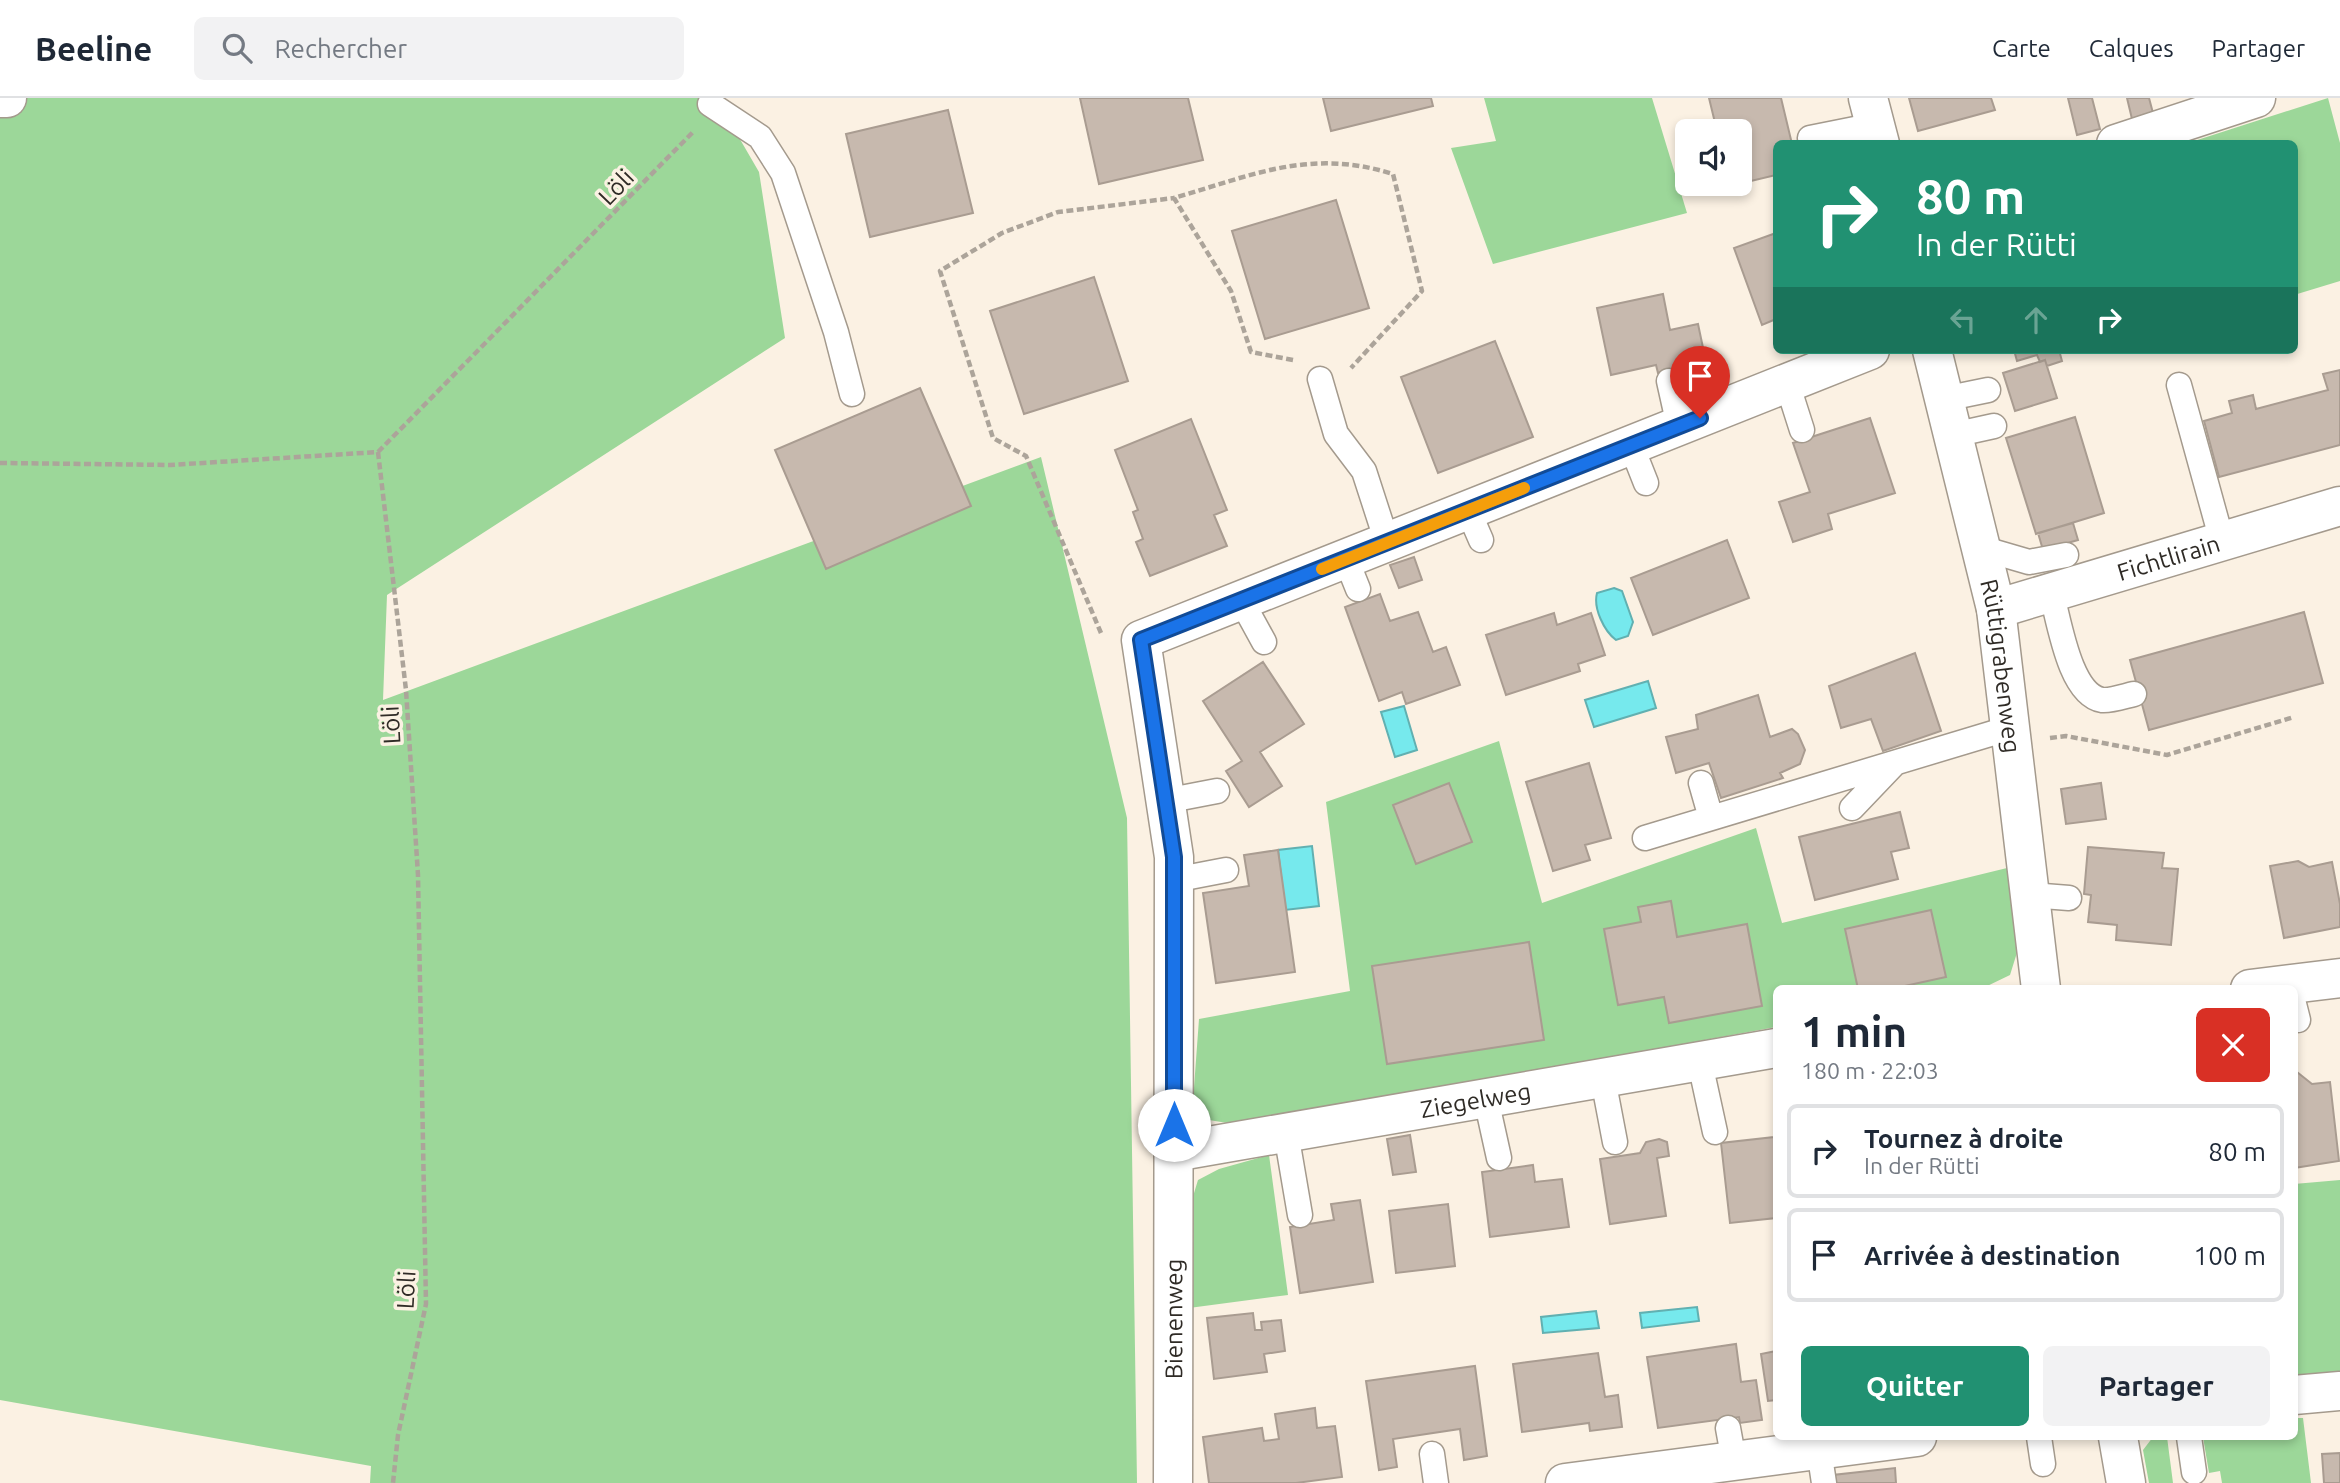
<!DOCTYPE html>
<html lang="fr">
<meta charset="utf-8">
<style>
:root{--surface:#fff;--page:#f2f2f3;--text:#1f2937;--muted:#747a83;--line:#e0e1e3;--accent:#219172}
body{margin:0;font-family:Ubuntu,sans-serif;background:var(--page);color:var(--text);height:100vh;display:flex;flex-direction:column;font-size:26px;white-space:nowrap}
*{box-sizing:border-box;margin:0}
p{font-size:23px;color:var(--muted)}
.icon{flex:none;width:38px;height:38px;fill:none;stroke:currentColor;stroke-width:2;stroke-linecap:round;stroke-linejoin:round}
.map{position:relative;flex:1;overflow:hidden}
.details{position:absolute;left:1773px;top:887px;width:525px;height:455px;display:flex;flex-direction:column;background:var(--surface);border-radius:10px;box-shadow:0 4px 10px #0003}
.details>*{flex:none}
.banner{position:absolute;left:1773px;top:42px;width:525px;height:214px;border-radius:10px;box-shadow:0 4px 10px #0003;background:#219172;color:#fff;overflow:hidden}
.controls{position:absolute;left:1675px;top:21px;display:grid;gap:14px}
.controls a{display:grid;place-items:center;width:77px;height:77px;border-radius:10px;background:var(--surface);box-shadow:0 4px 10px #0003;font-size:35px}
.pin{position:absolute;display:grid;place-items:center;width:60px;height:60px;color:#fff;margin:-72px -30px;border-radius:50% 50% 50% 0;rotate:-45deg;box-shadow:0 0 7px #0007}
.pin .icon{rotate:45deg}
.me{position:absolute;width:77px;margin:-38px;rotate:0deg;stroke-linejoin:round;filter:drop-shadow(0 0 5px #0008)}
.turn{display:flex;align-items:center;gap:24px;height:147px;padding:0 28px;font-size:32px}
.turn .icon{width:91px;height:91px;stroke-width:2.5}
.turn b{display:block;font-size:49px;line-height:60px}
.lanes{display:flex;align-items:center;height:66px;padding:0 28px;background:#0003;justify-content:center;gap:35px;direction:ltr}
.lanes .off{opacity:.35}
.round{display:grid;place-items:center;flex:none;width:74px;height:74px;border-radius:10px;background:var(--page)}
.head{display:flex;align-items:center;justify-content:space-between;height:119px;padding:0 28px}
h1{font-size:42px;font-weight:700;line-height:52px}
.action{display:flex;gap:14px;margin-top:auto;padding:14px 28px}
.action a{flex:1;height:80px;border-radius:10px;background:var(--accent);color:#fff;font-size:28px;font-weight:700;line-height:80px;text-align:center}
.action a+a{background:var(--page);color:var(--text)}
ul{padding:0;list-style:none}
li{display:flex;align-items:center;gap:21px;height:94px;margin:0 14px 10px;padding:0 14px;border:4px solid var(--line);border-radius:10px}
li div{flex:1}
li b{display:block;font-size:26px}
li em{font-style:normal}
header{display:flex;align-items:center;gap:42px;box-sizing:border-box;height:98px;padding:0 35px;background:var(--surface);border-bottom:2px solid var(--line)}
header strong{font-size:33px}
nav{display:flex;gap:38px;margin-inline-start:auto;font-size:24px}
.search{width:490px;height:63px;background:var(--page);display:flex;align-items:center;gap:18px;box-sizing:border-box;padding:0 24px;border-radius:10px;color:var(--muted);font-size:26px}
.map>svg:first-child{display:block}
.green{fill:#9cd799}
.water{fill:#76e9ed;stroke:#61b0b1;stroke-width:2}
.building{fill:#c7b9ae;stroke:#a99c91;stroke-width:2}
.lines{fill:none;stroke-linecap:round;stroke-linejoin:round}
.lane-casing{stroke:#a49a8d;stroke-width:27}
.street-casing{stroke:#a49a8d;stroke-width:41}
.secondary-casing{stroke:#a49a8d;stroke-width:41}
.path{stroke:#aca49a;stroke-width:4.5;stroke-dasharray:7 3.5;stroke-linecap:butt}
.lane{stroke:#fff;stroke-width:24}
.street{stroke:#fff;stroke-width:38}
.secondary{stroke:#fff;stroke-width:38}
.route-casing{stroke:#114b97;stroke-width:18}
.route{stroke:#1a73e8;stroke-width:12}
.slow{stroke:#f59e0b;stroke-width:12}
.labels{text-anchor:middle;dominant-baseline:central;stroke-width:7;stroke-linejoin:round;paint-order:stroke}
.street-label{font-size:24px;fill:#2f2b26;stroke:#fbf1e3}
</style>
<header>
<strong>Beeline</strong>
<div class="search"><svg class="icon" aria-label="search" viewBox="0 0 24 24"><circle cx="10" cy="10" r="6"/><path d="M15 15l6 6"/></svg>Rechercher</div>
<nav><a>Carte</a><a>Calques</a><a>Partager</a></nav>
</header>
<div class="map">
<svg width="2340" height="1385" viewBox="0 0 2340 1385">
<rect width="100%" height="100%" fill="#fbf1e3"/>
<path class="green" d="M0,0H716L759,74L785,240L387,497L383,602L1041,359L1127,720L1137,1385H370L371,1368L0,1302Z
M1484,0H1652L1687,115L1493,166L1451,50L1496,43Z
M2328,0L2340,45V183L2294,197V46L2188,45Z
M1499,643L1542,805L1756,730L1782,825L2007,770L2020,845L2010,877L1981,891H1776V929L1239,1027L1209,1022L1193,1003L1199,921L1350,893L1326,704Z
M1269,1057L1288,1197L1189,1210L1191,1105L1198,1082L1219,1071Z
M2340,1082V1285L2294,1287V1086Z
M2294,1320H2303L2311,1385H2222L2220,1373L2209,1375L2203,1339H2294Z
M2153,1339H2167L2173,1385H2149L2143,1352Z"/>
<path class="water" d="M1614,490L1622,493L1633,524L1628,538L1616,542C1604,533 1593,510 1597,495Z
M1648,583L1656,610L1594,629L1585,602Z
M1404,608L1417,652L1395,659L1381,614Z
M1312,748L1319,808L1285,812L1278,752Z
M1697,1209L1699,1223L1642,1230L1640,1215Z
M1596,1213L1599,1230L1543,1235L1541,1219Z"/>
<path class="building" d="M1080,0H1188L1203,62L1099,86Z
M1323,0H1431L1433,8L1331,33Z
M1709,0H1781L1792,46H1776V77L1730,88L1740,86V33H1717Z
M1909,0H1991L1995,12L1918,33Z
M2068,0H2092L2100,31L2077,37Z
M2127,0H2149L2153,15L2132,21Z
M948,12L973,115L870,139L846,36Z
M1336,102L1369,210L1265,241L1232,133Z
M1776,135V221L1762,227L1734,150Z
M1094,179L1128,283L1024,316L990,213Z
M1663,196L1670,232L1698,226L1706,264L1658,275L1656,267L1611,277L1597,210Z
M1495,243L1533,339L1438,375L1401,279Z
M2014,252H2059L2062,263L2047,268L2045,262L2040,264L2037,257L2017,263Z
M2045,262L2057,300L2015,313L2003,275Z
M2340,272V347L2219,379L2204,323L2232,315L2229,303L2253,297L2256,311L2328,292L2323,276Z
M920,290L971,408L826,471L775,352Z
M2075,319L2104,415L2036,436L2006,340Z
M1870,320L1895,395L1828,416L1832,431L1793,444L1779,404L1810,394L1793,345Z
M1191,321L1227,412L1214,417L1227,448L1150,478L1136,444L1143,441L1133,414L1138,412L1115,352Z
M2073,425L2078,442L2043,452L2038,435Z
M1727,442L1749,500L1653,537L1631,480Z
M1414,459L1422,482L1399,490L1390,467Z
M1380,496L1390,523L1418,514L1433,554L1446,549L1460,587L1406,606L1402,594L1379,603L1345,509Z
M2304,514L2323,585L2149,632L2130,562Z
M1554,515L1557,527L1591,515L1605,557L1578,566L1580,573L1506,597L1486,537Z
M1915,555L1941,633L1883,653L1871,621L1841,630L1829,588Z
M1263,564L1304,626L1260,654L1282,688L1249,709L1226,673L1242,663L1203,603Z
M1758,597L1770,639L1792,631L1798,636L1805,652L1800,666L1780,675L1783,680L1721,700L1709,665L1676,675L1666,639L1698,631L1696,617Z
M1589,665L1611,740L1585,747L1590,762L1553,773L1526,684Z
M1449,685L1472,744L1416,766L1393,707Z
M2101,685L2106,721L2066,726L2061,691Z
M1900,714L1909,750L1891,754L1898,781L1815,802L1799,739Z
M2088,749L2164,755L2162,770L2178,771L2171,847L2116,842L2117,827L2088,824L2091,797L2084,796Z
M1278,752L1295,874L1216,885L1203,795L1249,788L1244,757Z
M2298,763L2309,769L2332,764L2340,806V829L2284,840L2270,768Z
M1671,803L1677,839L1747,826L1762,908L1669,925L1664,899L1618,907L1604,831L1641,824L1638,809Z
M1931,812L1946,879L1891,891H1858L1845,831Z
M1529,844L1544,942L1387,966L1372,868Z
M2297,974L2312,986L2330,984L2339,1063L2294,1070Z
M1776,1033V1120L1730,1125L1721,1045L1774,1039Z
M1410,1037L1416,1074L1393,1077L1387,1041Z
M1659,1041L1667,1044L1669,1058L1657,1060L1666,1118L1610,1126L1600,1061L1640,1055L1646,1044Z
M1533,1067L1535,1084L1562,1081L1569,1129L1490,1139L1482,1074Z
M1360,1102L1373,1184L1300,1195L1290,1129L1334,1122L1331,1106Z
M1448,1106L1455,1168L1396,1175L1389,1113Z
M1253,1215L1255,1232H1262L1261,1224L1281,1222L1285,1253L1264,1256L1267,1274L1214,1281L1207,1220Z
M1736,1246L1741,1284L1756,1282L1762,1322L1740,1325L1739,1319L1658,1330L1647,1259Z
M1776,1253V1302L1768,1303L1761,1256Z
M1598,1255L1605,1299L1618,1297L1622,1329L1590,1333L1589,1325L1522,1334L1513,1266Z
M1475,1268L1487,1358L1464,1362L1460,1331L1393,1341L1397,1369L1379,1372L1366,1283Z
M1315,1310L1317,1330L1335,1328L1342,1379L1296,1385H1209L1203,1339L1262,1330L1264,1343L1279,1341L1275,1316Z
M2340,1355V1385H2324L2322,1356Z
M1895,1370L1896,1385H1834L1833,1377Z"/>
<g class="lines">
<g class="lane-casing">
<path id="lane" d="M710,6L760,39L783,75L836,234L852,296
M1810,40L1875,27
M1320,281L1336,336L1364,373L1387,444
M1669,283L1679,328
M1787,285L1802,332
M2179,287L2222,443
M1944,301L1988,292
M1953,337L1994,328
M1631,347L1646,385
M1468,412L1481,442
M1981,450L2029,464L2066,457
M1346,461L1358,491
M2051,494C2059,521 2069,596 2102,602C2111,603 2125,598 2134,596
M1241,502L1264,544
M1701,685L1711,720
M1165,703L1217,693
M1852,710L1894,666
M1645,740L2010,630
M1174,782L1226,772
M2030,797L2069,800
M2294,906L2298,922
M1700,965L1715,1034
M1603,981L1615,1044
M1486,1001L1499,1060
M1286,1035L1300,1117
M1728,1330L1734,1363
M2039,1339L2043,1366
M2189,1339L2194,1374
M1819,1352L1824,1385
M1432,1356L1436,1385"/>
</g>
<g class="street-casing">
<g id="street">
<path d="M1868,0L1880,46"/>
<path d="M2116,46L2256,0"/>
<path id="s1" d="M1932,252L1996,511L2041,891"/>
<path id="s2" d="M1996,511L2340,408"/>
<path d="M2250,891L2340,880"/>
<path id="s3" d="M1174,1054L1776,950"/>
<path d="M2294,1297L2340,1293"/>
<path d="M2118,1339L2126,1385"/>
<path id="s4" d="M1173,1385L1174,759L1141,542L1870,252"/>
<path d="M1565,1385L1917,1339"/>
</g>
</g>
<g class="secondary-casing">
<path id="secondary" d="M0,0H7"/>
</g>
<path class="path" d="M1293,262L1251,254L1231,193L1174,100C1253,77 1310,50 1393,76L1422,193L1351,270
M378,354L406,592L418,777L426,1206L398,1337L393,1385
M378,354L694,33
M0,365L170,367L378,354
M1101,535L1026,358L993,340L940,173L1002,135L1058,114L1174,100
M2050,640L2066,638L2167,657L2294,619"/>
<use href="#lane" class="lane"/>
<use href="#street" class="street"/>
<use href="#secondary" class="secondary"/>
</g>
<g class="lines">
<g class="route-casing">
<path id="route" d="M1174,1027V759L1141,542L1700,320"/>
</g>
<use href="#route" class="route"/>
<path class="slow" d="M1322,471L1524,390"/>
</g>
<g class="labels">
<g class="street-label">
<text transform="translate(616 89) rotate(-46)">Löli</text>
<text stroke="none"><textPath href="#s2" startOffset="180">Fichtlirain</textPath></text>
<text stroke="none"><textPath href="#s1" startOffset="324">Rüttigrabenweg</textPath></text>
<text transform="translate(391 627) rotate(-93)">Löli</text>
<text stroke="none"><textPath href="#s3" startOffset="306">Ziegelweg</textPath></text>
<text transform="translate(406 1192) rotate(-87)">Löli</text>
<text stroke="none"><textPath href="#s4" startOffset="164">Bienenweg</textPath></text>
</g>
</g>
</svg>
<div class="controls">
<a><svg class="icon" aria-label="sound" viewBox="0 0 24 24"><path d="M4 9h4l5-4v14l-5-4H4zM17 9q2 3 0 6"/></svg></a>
</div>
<div class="pin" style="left:1700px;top:320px;background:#d93025"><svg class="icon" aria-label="arrive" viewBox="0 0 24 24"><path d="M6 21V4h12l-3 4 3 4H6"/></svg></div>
<svg class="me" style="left:1174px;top:1027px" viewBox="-20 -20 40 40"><circle r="19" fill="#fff"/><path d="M0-13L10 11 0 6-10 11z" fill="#1a73e8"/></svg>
<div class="banner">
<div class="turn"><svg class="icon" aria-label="right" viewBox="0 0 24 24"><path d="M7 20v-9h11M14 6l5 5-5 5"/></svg><div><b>80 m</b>In der Rütti</div></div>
<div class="lanes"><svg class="icon off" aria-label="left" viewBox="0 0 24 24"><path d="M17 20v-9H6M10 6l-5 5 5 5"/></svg><svg class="icon off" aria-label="ahead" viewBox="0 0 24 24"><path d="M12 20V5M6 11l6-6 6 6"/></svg><svg class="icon" aria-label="right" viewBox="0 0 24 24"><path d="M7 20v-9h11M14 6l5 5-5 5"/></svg></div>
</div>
<section class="details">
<div class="head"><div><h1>1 min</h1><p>180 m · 22:03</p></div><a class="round" style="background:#d93025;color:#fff"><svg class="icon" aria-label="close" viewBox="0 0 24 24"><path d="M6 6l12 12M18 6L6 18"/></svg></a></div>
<ul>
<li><svg class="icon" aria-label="right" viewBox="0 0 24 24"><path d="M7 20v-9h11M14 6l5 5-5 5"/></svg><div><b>Tournez à droite</b><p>In der Rütti</p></div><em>80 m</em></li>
<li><svg class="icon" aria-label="arrive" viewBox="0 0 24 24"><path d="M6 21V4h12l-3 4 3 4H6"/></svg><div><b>Arrivée à destination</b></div><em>100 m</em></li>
</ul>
<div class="action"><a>Quitter</a><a>Partager</a></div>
</section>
</div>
